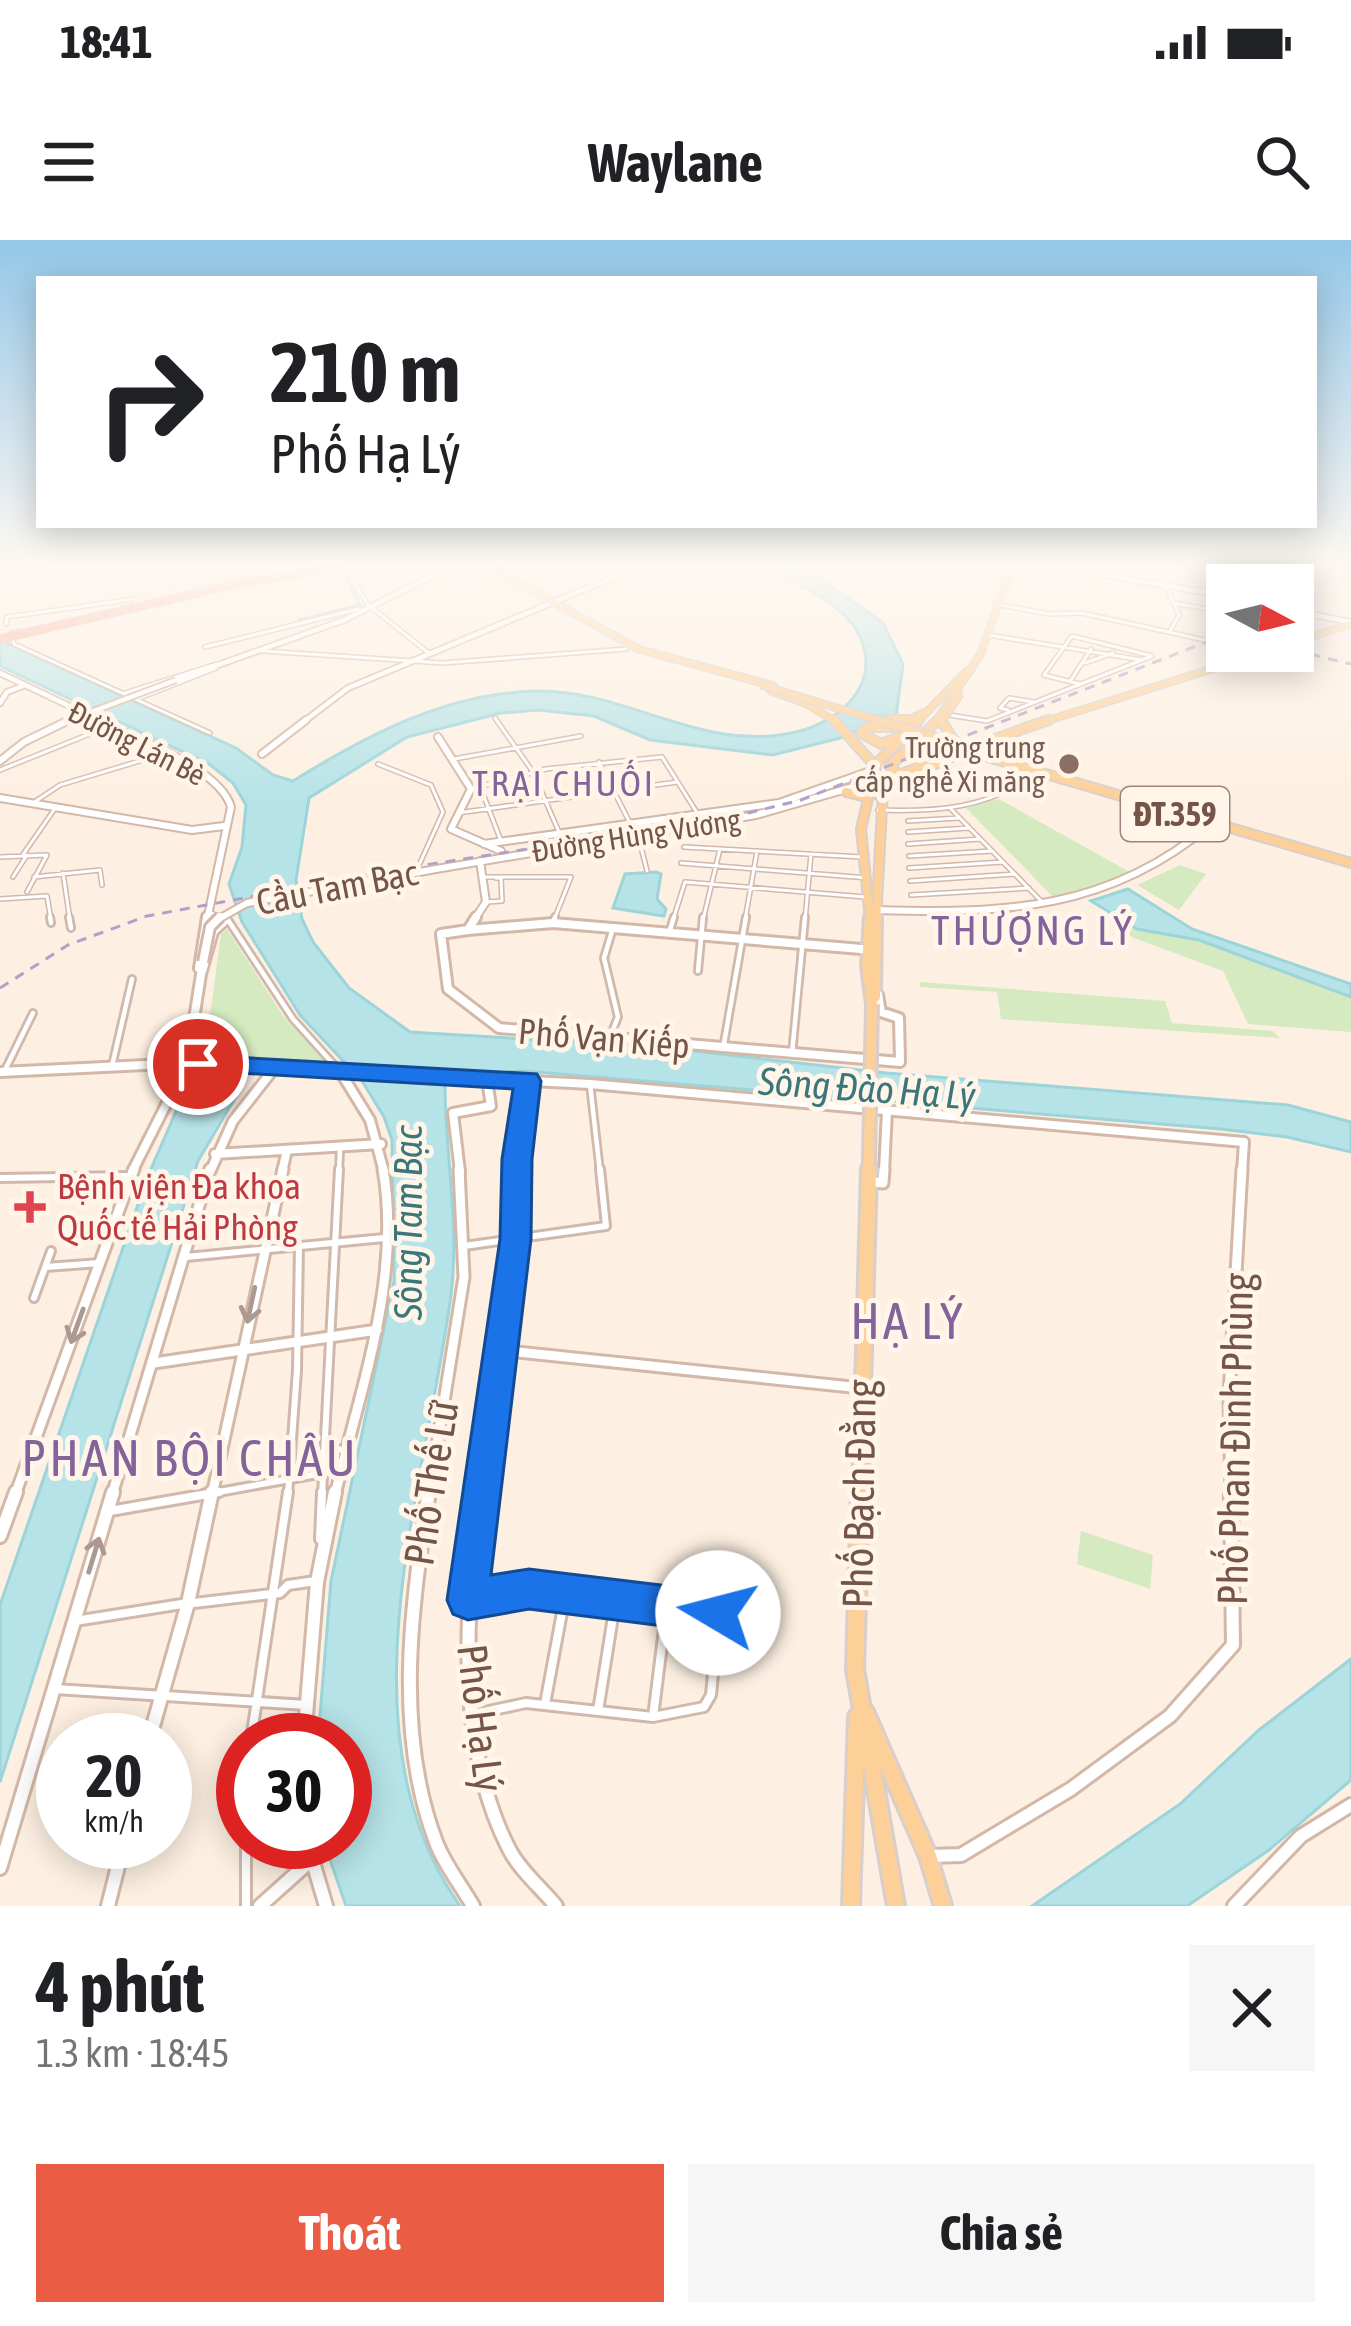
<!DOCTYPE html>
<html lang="vi">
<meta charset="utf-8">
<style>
:root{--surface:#fff;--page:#f6f6f6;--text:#202124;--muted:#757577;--accent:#ea5c44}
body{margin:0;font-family:"Asap Condensed",sans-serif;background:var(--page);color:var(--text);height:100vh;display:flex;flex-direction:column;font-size:45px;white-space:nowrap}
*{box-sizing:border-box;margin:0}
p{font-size:39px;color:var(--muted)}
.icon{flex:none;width:66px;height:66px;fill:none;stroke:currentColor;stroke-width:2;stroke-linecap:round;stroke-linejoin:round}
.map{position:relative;height:1666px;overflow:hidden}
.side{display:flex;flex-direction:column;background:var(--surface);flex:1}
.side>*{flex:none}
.banner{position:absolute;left:36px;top:36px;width:1281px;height:252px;border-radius:0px;box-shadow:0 6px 30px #0003;background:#fff;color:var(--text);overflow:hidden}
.needle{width:78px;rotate:97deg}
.fabs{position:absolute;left:1206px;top:324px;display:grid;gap:24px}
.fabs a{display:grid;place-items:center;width:108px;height:108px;border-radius:0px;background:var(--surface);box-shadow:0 6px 30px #0003;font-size:60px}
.speed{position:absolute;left:36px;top:1473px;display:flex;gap:24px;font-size:60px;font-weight:700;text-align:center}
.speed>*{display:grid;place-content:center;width:156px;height:156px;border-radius:50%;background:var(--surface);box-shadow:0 6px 30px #0003;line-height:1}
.speed small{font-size:30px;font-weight:400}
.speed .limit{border:18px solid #d22;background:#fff;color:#111}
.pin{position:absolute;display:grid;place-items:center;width:102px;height:102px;color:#fff;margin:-51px;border:6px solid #fff;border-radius:50%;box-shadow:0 3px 12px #0007}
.me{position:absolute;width:132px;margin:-66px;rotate:278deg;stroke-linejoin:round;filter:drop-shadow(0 0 9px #0008)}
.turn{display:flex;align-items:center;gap:42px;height:252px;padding:0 36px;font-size:54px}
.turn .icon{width:156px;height:156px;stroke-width:2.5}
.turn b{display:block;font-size:84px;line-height:102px}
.round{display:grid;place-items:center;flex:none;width:126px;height:126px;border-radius:0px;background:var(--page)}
.overview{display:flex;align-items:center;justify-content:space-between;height:204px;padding:0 36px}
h1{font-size:72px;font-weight:700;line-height:90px}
.button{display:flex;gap:24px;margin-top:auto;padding:24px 36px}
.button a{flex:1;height:138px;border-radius:0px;background:var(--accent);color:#fff;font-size:48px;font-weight:700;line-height:138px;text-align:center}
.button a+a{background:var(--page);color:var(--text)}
.status{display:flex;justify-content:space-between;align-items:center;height:84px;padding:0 60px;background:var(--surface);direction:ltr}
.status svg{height:33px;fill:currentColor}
header{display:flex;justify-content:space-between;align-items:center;height:156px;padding:0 36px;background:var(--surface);font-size:54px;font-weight:700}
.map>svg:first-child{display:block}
.green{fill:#d5eac0}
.water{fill:#b6e3e7;stroke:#9cd4d9;stroke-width:3}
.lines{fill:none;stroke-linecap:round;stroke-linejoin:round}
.stream{stroke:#9cd4d9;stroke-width:3}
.primary-tunnel{stroke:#dbc9bc;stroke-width:8;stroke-dasharray:8 4.5;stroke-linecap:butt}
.street-far3-casing{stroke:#d0b9ac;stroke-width:6}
.street-far2-casing{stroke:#d0b9ac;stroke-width:10}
.street-far1-casing{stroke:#d0b9ac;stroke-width:12}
.street-casing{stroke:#d0b9ac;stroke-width:14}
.secondary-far4-casing{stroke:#d3b8a8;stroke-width:8}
.secondary-far3-casing{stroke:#d3b8a8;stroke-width:10}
.secondary-far2-casing{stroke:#d3b8a8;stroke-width:14}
.secondary-far1-casing{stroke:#d3b8a8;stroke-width:15}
.secondary-casing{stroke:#d3b8a8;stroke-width:18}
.primary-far4-casing{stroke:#d8cfcc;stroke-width:9}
.primary-far3-casing{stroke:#d8cfcc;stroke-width:12}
.primary-far2-casing{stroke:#d8cfcc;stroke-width:16}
.primary-far1-casing{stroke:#d8cfcc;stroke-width:20}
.primary-casing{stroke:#d8cfcc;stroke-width:22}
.highway-casing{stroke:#d8cfcc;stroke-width:10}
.street-far3{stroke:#fff;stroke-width:3}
.street-far2{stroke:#fff;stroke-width:4.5}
.street-far1{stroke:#fff;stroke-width:6}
.street{stroke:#fff;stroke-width:8}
.secondary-far4{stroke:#fff;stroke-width:4.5}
.secondary-far3{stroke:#fff;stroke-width:6}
.secondary-far2{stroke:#fff;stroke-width:8}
.secondary-far1{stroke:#fff;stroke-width:9}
.secondary{stroke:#fff;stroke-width:12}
.primary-far4{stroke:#fdd099;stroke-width:6}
.primary-far3{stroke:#fdd099;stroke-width:8}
.primary-far2{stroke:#fdd099;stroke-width:10}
.primary-far1{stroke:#fdd099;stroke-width:14}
.primary{stroke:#fdd099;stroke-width:16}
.highway{stroke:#f9a997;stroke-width:8}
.rail{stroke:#b2a1c6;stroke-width:3;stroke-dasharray:10 8;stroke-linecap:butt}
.secondary-bridge-far2-casing{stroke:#d3b8a8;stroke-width:8;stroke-linecap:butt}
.secondary-bridge-far1-casing{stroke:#d3b8a8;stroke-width:10;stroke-linecap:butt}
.secondary-bridge-casing{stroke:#d3b8a8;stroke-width:14;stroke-linecap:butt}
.primary-bridge-far2-casing{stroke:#d8cfcc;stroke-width:9;stroke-linecap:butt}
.primary-bridge-far1-casing{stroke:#d8cfcc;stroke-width:12;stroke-linecap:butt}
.primary-bridge-casing{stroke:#d8cfcc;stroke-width:16;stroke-linecap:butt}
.highway-bridge-casing{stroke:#d8cfcc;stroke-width:10;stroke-linecap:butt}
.secondary-bridge-far2{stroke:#fff;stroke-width:4.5}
.secondary-bridge-far1{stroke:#fff;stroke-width:6}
.secondary-bridge{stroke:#fff;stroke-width:8}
.primary-bridge-far2{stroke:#fdd099;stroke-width:6}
.primary-bridge-far1{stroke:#fdd099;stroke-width:8}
.primary-bridge{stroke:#fdd099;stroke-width:10}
.highway-bridge{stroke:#f9a997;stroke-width:8}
.oneway{stroke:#ac9991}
.route{fill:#1a73e8;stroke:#114b97;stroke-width:3}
.education-dot{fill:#8d6e63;stroke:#fff5e9;stroke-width:4.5}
.health-dot{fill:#e0444e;stroke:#fff5e9;stroke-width:4.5}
.labels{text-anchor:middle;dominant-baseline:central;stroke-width:10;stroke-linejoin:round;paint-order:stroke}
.far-street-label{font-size:30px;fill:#755548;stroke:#fff5e9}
.far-education-label{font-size:30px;fill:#785e54;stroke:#fff5e9;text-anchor:end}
.shield{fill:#fff5e9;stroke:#9e8578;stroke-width:3}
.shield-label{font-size:33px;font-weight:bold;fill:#755548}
.far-quarter-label{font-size:36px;letter-spacing:3px;fill:#836399;stroke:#fff5e9}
.street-label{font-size:36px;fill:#755548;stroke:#fff5e9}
.health-label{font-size:36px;fill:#be3a42;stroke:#fff5e9;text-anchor:start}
.water-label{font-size:39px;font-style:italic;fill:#3b767b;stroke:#fff5e9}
.quarter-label{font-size:42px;letter-spacing:3px;fill:#836399;stroke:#fff5e9}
.near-street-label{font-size:42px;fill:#755548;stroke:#fff5e9}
.near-quarter-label{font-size:51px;letter-spacing:3px;fill:#836399;stroke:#fff5e9}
</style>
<div class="status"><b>18:41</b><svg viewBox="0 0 49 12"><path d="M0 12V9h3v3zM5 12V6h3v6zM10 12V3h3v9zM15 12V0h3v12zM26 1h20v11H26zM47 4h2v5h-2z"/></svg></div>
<header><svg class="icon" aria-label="menu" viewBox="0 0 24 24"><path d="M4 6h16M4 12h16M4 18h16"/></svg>Waylane<svg class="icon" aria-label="search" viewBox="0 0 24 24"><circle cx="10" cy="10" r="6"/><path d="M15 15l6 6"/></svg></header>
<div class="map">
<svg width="1351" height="1666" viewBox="0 0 1351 1666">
<rect width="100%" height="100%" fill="#fdf0e2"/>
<path class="green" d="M999,559L1135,635L1055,659L966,568Z
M1180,625L1206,634L1179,670L1137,645Z
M1114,674L1137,689L1199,700L1339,750L1351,757V792L1248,784L1223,731L1134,698L1104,676Z
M227,689L284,777L328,825L224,819L205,812L221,694Z
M920,742L1165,761L1172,783L1273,791L1280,798L1001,779L997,752L920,747Z
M1081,1291L1153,1315L1150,1349L1077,1324Z"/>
<path class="water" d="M793,328H815L825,342L883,383L903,424L896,476H878L848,496L773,515L650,500L594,476L539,470L501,473L407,497L309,558L296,640L302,679L313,702L349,748L410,792L660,807L886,833L1288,865L1351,882V912L1287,897L1221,889L524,831L445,836C444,909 460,982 451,1055C426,1247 337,1491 460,1666H346L324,1602H345V1500H318L331,1341L394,1041L392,900L384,877L362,841L300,775L242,682L229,644L242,607L246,565L233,543L209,524L0,426V400L236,508L273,535L293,541C367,495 448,452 538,451C627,450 704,514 796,492C841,481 884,443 858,393C844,366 804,347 778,334Z
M656,632L661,634L657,659L666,669L664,676L613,668L625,634Z
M1128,649L1192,689L1351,744V757L1199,700L1137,689L1091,661Z
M203,835L239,836L241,848L198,921L0,1542V1365L147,938L188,844Z
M1351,1419V1540L1269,1610L1187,1666H1032L1180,1564L1259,1490Z"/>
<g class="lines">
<path class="stream" d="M299,380L360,365L343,329"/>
<path class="primary-tunnel" d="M875,560L896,521"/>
<g class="street-far3-casing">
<path id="street-far3" d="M153,328L171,346
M177,328L204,351
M347,328L367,364L430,414
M1242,345L1255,332L1252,328
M1167,348L1179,375L1170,391
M1173,363L1227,372
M995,364L1049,374L1082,373L1209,401
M6,384L7,377L134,359L138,365
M36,389L11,393L14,404L210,493
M988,395L1142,420
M205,407L358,369
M263,411L443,423L626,409
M1085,423L1113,413
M1071,440L1091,409
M1080,444L1044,435L1072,396L1152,416
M125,453L217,424
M137,459L216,428
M1008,470L1000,468L1009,458L1034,462
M949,475L987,481L1152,416
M495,478L533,532L559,592
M454,519L581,496
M599,522L629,581
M378,524L431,545L443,572L420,623
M0,530L107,487
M480,546L501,601
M471,549L546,529L662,517L696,571
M33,563L60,545L166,513
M951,569L1043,663
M878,570C935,572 988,569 1035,534
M458,573L677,542
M908,581L959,578
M908,592L969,588
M638,595L647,631
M908,604L980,599
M684,607L862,617
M22,616L56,567
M909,616L992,611
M0,617L47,615L27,652
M681,623L868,638
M909,628L1003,622
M63,633L70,680
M13,637L27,615
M34,637L100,630L102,645
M484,637H571L554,680
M910,641L1015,634
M911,655L1029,648
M0,659L47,656L51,680
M487,662L502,661L501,638H496
M211,673L228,680
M673,680L685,642L865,657
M703,680L720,609
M745,680L757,611
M805,680L811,614"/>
</g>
<g class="street-far2-casing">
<path id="street-far2" d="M50,677L51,683
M69,677L71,688
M221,677L228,680L293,779L337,828
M553,683L555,677
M669,693L674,677
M204,731L215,692L228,680
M698,731L703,677
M610,797L618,777L604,718L613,688
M723,809L746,677
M792,814L805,677
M112,826L132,739
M4,832L33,773
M590,844L600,932
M339,932L340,909"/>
</g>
<g class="street-far1-casing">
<path id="street-far1" d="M0,938L130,936
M464,1006L606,986L600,929
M186,1017L384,998
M46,1027L100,1023
M34,1058L51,1011
M324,1211L346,1209
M202,1255L323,1233
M288,1255L297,1130L299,1006
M322,1255L339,929"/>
</g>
<g class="street-casing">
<path id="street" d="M110,1271L219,1252
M320,1299L322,1252
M473,1359L529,1349L718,1373
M194,1363L280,1353L288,1345L316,1341
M75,1381L182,1364
M55,1449L307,1465
M545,1464L566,1351
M598,1471L616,1358
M475,1474L526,1463L653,1477L704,1467L711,1455L721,1348
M653,1477L667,1365
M251,1500L288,1252
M246,1602V1666"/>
</g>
<g class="secondary-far4-casing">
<path id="secondary-far4" d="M1064,328L1227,356
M444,333L463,328
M1293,371L1351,382
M0,433L105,483
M176,440L344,380L448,328
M0,463L7,452L25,445
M62,483L67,481
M302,483L348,448L635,328"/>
</g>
<g class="secondary-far3-casing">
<path id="secondary-far3" d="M98,480C134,498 220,528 231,567L207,680
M438,497L471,549L451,589L501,611
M262,514L306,480
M0,521L24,502L67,481
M0,558L192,590L224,586
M484,604L779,563L876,529
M436,629L756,575L867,543
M878,670C1005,674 1109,670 1210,585
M474,680L486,662L480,621"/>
</g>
<g class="secondary-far2-casing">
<path id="secondary-far2" d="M476,677L468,690L441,694L448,749L499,788L900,822L899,778L881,772L878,755
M468,690L553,683L873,710
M199,728L207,677
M0,832L187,823L590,844L1244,902L1242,932
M341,833L370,880L384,932
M215,914L381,904
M132,932L187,823L203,722
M210,932L233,881L273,830
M282,932L287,910
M460,932L453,873L491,866L487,840
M519,932L528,841
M884,932L887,871"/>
</g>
<g class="secondary-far1-casing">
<path id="secondary-far1" d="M868,941L883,943L884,929
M498,1110L861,1148
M154,1123L377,1090
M15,1255L134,929
M112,1255L210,929
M212,1255L283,929
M335,1255C360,1150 402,1037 383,929
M429,1255L464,1037L459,929
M478,1255L515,1005L519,929
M1231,1255L1229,1155L1242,929"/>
</g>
<g class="secondary-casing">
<path id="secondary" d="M429,1252C411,1363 394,1493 436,1602C444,1624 461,1645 473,1666
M479,1252C467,1366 454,1502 509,1609C519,1629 541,1648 556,1666
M0,1296L16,1252
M149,1500L188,1363L212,1252
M304,1500L317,1342L335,1252
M307,1602L326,1666
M930,1616L961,1615L1071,1549L1170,1476L1233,1405L1231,1252
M0,1628L113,1252
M108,1666L124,1602
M260,1666L309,1622
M1234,1666L1301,1596L1351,1565"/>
</g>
<g class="primary-far4-casing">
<path id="primary-far4" d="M474,328L496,335
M492,328L638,409L774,446
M1293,402L1351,384
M771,451L805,463L838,483
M884,480L905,482L925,472
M916,483L968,430
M935,483L980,415L1012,328
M1040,483L1269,411"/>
</g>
<g class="primary-far3-casing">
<path id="primary-far3" d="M834,480L876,527
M888,480H908
M892,487H869L861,493L881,504L903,495
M1025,488L920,530L883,551L866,547Z
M1025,488L1049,480
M974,513L1351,623
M875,532L877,523L919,480
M896,532L890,526L938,480
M846,552L866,557
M870,680L861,589L870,550
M876,680L883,551"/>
</g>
<g class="primary-far2-casing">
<path id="primary-far2" d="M870,677L867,726L872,764
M875,757L876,677
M869,932V919"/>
</g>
<g class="primary-far1-casing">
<path id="primary-far1" d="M860,1255L869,929"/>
</g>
<g class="primary-casing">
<path id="primary" d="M860,1252L855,1429L896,1666
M865,1472L928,1616L943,1666
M851,1666L857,1477"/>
</g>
<g class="highway-casing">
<path id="highway" d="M499,328L501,333
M43,389L241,343L337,328"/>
</g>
<use href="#street-far3" class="street-far3"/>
<use href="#street-far2" class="street-far2"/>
<use href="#street-far1" class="street-far1"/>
<use href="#street" class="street"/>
<use href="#secondary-far4" class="secondary-far4"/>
<use href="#secondary-far3" class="secondary-far3"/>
<use href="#secondary-far2" class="secondary-far2"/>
<use href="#secondary-far1" class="secondary-far1"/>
<use href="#secondary" class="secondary"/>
<use href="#primary-far4" class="primary-far4"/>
<use href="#primary-far3" class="primary-far3"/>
<use href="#primary-far2" class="primary-far2"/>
<use href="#primary-far1" class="primary-far1"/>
<use href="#primary" class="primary"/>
<use href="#highway" class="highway"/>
<path class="rail" d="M1293,357L1310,328
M1293,410L1351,424
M0,748L68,705L147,676L406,628L728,578L801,560L1227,394"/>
<g class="secondary-bridge-far2-casing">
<path id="secondary-bridge-far2" d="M67,481L176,440"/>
</g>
<g class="secondary-bridge-far1-casing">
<path id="secondary-bridge-far1" d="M217,680L247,663L436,629"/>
</g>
<g class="secondary-bridge-casing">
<path id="secondary-bridge" d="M203,722L210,687L220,677"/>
</g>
<g class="primary-bridge-far2-casing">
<path id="primary-bridge-far2" d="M761,445L887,483
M941,483L960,454"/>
</g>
<g class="primary-bridge-far1-casing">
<path id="primary-bridge-far1" d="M877,480L984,513
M941,480L954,501"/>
</g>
<g class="primary-bridge-casing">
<path id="primary-bridge" d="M869,919L872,764"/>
</g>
<g class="highway-bridge-casing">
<path id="highway-bridge" d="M0,399L43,389"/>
</g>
<use href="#secondary-bridge-far2" class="secondary-bridge-far2"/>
<use href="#secondary-bridge-far1" class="secondary-bridge-far1"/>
<use href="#secondary-bridge" class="secondary-bridge"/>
<use href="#primary-bridge-far2" class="primary-bridge-far2"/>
<use href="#primary-bridge-far1" class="primary-bridge-far1"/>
<use href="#primary-bridge" class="primary-bridge"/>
<use href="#highway-bridge" class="highway-bridge"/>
</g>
<defs><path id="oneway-shaft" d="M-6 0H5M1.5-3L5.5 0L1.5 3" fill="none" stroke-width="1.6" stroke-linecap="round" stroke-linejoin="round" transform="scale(3)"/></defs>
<g class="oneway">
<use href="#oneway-shaft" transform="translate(251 1065) rotate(102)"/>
<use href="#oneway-shaft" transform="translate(77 1086) rotate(110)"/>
<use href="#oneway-shaft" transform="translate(94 1315) rotate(-73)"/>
</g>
<linearGradient id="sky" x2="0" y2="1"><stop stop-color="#94c7e8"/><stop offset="0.58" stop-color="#fef8f2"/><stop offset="1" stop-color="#fef8f2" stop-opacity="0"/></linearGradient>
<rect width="1351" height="561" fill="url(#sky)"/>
<path class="route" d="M198,815L537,834L541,841L532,919L531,999L491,1335L529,1329L718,1352L733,1358L739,1373L733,1387L718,1393L529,1369L468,1380L453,1374L447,1360L500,999L502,919L513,849L189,830L185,824Z"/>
<circle class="education-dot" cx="1069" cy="524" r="12"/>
<path class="health-dot" d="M24 949h12v12h12v12h-12v12h-12v-12h-12v-12h12z"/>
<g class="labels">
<g class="far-street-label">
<text transform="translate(137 503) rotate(27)">Đường Lán Bè</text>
<text transform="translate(636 595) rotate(-9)">Đường Hùng Vương</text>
</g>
<g class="far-education-label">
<text x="1045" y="507">Trường trung<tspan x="1045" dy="34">cấp nghề Xi măng</tspan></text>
</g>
<rect class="shield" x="1121" y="547" width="108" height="54" rx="9"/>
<g class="shield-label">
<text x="1175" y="574">ĐT.359</text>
</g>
<g class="far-quarter-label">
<text x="564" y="543">TRẠI CHUỐI</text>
</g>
<g class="street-label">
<text transform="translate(337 647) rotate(-11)">Cầu Tam Bạc</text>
<text transform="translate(604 798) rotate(5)">Phố Vạn Kiếp</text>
</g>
<g class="health-label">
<text x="57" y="946">Bệnh viện Đa khoa<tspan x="57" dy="41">Quốc tế Hải Phòng</tspan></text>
</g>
<g class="water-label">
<text transform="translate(867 848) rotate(4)">Sông Đào Hạ Lý</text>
<text transform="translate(408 983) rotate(-90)">Sông Tam Bạc</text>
</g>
<g class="quarter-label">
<text x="1033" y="690">THƯỢNG LÝ</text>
</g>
<g class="near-street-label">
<text transform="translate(1235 1199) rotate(-89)">Phố Phan Đình Phùng</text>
<text transform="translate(431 1243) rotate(-81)">Phố Thế Lữ</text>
<text transform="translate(859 1254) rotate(-89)">Phố Bạch Đằng</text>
<text transform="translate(481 1478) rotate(83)">Phố Hạ Lý</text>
</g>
<g class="near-quarter-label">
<text x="908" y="1080">HẠ LÝ</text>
<text x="190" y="1217">PHAN BỘI CHÂU</text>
</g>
</g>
</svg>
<div class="fabs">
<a><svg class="needle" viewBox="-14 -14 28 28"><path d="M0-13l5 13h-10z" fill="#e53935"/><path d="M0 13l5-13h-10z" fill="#757577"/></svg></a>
</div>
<div class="speed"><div>20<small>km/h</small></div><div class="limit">30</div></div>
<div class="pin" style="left:198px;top:824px;background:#d93025"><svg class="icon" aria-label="arrive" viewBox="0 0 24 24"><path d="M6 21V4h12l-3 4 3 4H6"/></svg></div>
<svg class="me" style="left:718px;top:1373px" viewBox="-20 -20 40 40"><circle r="19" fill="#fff"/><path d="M0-13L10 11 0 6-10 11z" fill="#1a73e8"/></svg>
<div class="banner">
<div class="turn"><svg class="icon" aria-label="right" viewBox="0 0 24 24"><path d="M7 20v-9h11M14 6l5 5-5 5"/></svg><div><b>210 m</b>Phố Hạ Lý</div></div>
</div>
</div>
<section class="side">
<div class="overview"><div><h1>4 phút</h1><p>1.3 km · 18:45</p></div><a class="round"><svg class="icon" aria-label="close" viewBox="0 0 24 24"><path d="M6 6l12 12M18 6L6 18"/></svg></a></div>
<div class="button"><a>Thoát</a><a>Chia sẻ</a></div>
</section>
